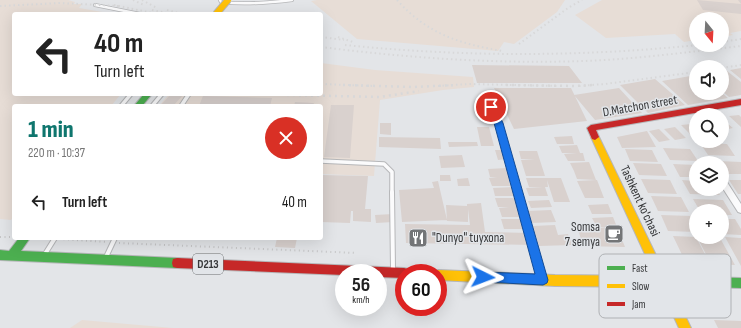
<!DOCTYPE html>
<meta charset="utf-8">
<style>
:root{--surface:#fff;--page:#f2f2f2;--text:#222;--muted:#767676;--accent:#0f766e}
body{margin:0;font-family:"Sofia Sans Condensed",sans-serif;background:var(--page);color:var(--text);height:100vh;display:flex;flex-direction:column;font-size:15px;white-space:nowrap}
*{box-sizing:border-box;margin:0}
p{font-size:13px;color:var(--muted)}
.icon{flex:none;width:22px;height:22px;fill:none;stroke:currentColor;stroke-width:2;stroke-linecap:round;stroke-linejoin:round}
.map{position:relative;flex:1;overflow:hidden}
.drawer{position:absolute;left:12px;top:104px;width:311px;height:136px;display:flex;flex-direction:column;background:var(--surface);border-radius:4px;box-shadow:0 4px 16px #0002}
.drawer>*{flex:none}
.top-card{position:absolute;left:12px;top:12px;width:311px;height:84px;border-radius:4px;box-shadow:0 4px 16px #0002;background:#fff;color:var(--text);overflow:hidden}
.needle{width:26px;rotate:162deg}
.fabs{position:absolute;left:689px;top:12px;display:grid;gap:8px}
.fabs a{display:grid;place-items:center;width:40px;height:40px;border-radius:50%;background:var(--surface);box-shadow:0 4px 16px #0002;font-size:20px}
.speed{position:absolute;left:335px;top:264px;display:flex;gap:8px;font-size:20px;font-weight:700;text-align:center}
.speed>*{display:grid;place-content:center;width:52px;height:52px;border-radius:50%;background:var(--surface);box-shadow:0 4px 16px #0002;line-height:1}
.speed small{font-size:10px;font-weight:400}
.speed .limit{border:6px solid #d22;background:#fff;color:#111}
.pin{position:absolute;display:grid;place-items:center;width:34px;height:34px;color:#fff;margin:-17px;border:2px solid #fff;border-radius:50%;box-shadow:0 1px 4px #0007}
.me{position:absolute;width:44px;margin:-22px;rotate:93deg;stroke-linejoin:round;filter:drop-shadow(0 0 3px #0008)}
.turn{display:flex;align-items:center;gap:14px;height:84px;padding:0 16px;font-size:18px}
.turn .icon{width:52px;height:52px;stroke-width:2.5}
.turn b{display:block;font-size:28px;line-height:34px}
.round{display:grid;place-items:center;flex:none;width:42px;height:42px;border-radius:21px;background:var(--page)}
.overview{display:flex;align-items:center;justify-content:space-between;height:68px;padding:0 16px}
h1{font-size:24px;font-weight:800;line-height:30px;color:var(--accent)}
ul{padding:0;list-style:none}
li{display:flex;align-items:center;gap:12px;height:60px;padding:0 16px}
li div{flex:1}
li b{display:block;font-size:15px}
li em{font-style:normal}
.map>svg:first-child{display:block}
.industrial{fill:#e7ddd6}
.building{fill:#d9d1ce}
.lines{fill:none;stroke-linecap:round;stroke-linejoin:round}
.lane-far2-casing{stroke:#b6b7b9;stroke-width:4}
.lane-far1-casing{stroke:#b6b7b9;stroke-width:5.5}
.lane-casing{stroke:#b6b7b9;stroke-width:6}
.street-casing{stroke:#b6b7b9;stroke-width:2}
.fast-casing{stroke:#b6b7b9;stroke-width:2}
.slow-casing{stroke:#b6b7b9;stroke-width:2}
.jam-casing{stroke:#b6b7b9;stroke-width:2}
.path{stroke:#c5c5c6;stroke-width:2;stroke-dasharray:1 3.5;stroke-linecap:butt}
.lane-far2{stroke:#fbfbfc;stroke-width:2.5}
.lane-far1{stroke:#fbfbfc;stroke-width:3.5}
.lane{stroke:#fbfbfc;stroke-width:4}
.street{fill:#fbfbfc;fill-rule:evenodd}
.fast{fill:#4caf50;fill-rule:evenodd}
.slow{fill:#ffc107;fill-rule:evenodd}
.jam{fill:#c62828;fill-rule:evenodd}
.rail-far1{stroke:#d8d8d9;stroke-width:2;stroke-dasharray:1.5 3;stroke-linecap:butt}
.rail{stroke:#d8d8d9;stroke-width:2.5;stroke-dasharray:2 4;stroke-linecap:butt}
.slow-bridge-casing{stroke:#b6b7b9;stroke-width:8;stroke-linecap:butt}
.slow-bridge{stroke:#ffc107;stroke-width:6}
.route{fill:#1a73e8;stroke:#114b97}
.labels{text-anchor:middle;dominant-baseline:central;stroke-width:3;stroke-linejoin:round;paint-order:stroke}
.shield{fill:#e2e5e9;stroke:#6a6c6e;stroke-width:1}
.shield-label{font-size:12px;font-weight:bold;fill:#37383a}
.street-label{font-size:13px;fill:#37383a;stroke:#e2e5e9}
.poi-label{font-size:13px;fill:#37383a;stroke:#e2e5e9;text-anchor:end}
.key{fill:#e2e5e9;stroke:#afb1b4;stroke-width:1}
.key-label{font-size:11px;fill:#37383a}
</style>
<div class="map">
<svg width="741" height="328" viewBox="0 0 741 328">
<rect width="100%" height="100%" fill="#e3e5e8"/>
<path class="industrial" d="M0,0H68L75,2L74,4H82L79,8L114,14H14V94H121L111,106H14V216L11,220L0,219Z
M317,0H565L557,12L514,44L504,42L498,51L357,39L311,1Z
M602,0H741V31L730,33L733,35L722,37V19H696V40L684,42L675,34L606,38L575,15Z
M321,63L375,70L473,77L474,87L443,90L380,100L374,176L321,174V106H159L169,94H321Z
M82,320L173,328H70Z"/>
<path class="building" d="M697,0L741,4L738,0H741V14L703,10Z
M472,65L569,66L582,83H477Z
M741,68V79L730,70Z
M727,71L741,82V95L729,97L722,91V72Z
M696,75V93H722L728,98L688,105L662,81Z
M655,79L685,105L648,113L620,85Z
M494,88H571L587,121L514,129Z
M619,88L642,113L595,120L574,95Z
M171,94H184L173,106H160Z
M203,96L272,98L270,106H199Z
M295,102L314,103L313,106H294Z
M331,105H354L350,158L324,157Z
M739,115L741,117V127L729,116Z
M722,119L733,128L723,130Z
M380,123H391V135L380,134Z
M691,124L696,129V136H692L681,125Z
M477,127H489L494,146H481Z
M675,127L686,138L675,140L664,129Z
M659,129L670,140L659,142L649,131Z
M647,131L656,147L622,148L617,137Z
M572,136L574,144H557L554,137Z
M379,137L440,138L441,149L379,147Z
M448,142H477L478,146L449,147Z
M700,143L727,144L735,156L708,155Z
M577,145L580,153H583L585,161H568L564,154L577,153H562L559,146Z
M663,148L690,149L698,161L670,160Z
M625,149L652,150L658,162L630,161Z
M495,150H503L506,159L498,160Z
M519,151H537L545,176H526L521,160L535,159H521Z
M462,155L465,167L441,168L439,156Z
M718,161L741,162V174H726L722,167V163H719Z
M589,162L596,180L577,179L574,171H581H574L570,163Z
M633,163L661,164L667,176L639,175Z
M673,164L696,165V177H680Z
M507,168L510,186H492L489,178L497,177H490L488,169Z
M321,175L368,176L365,209H371V222L353,221V211H351L350,223L321,222Z
M440,175H450L451,181H440Z
M468,178L470,186H458L457,179Z
M526,178H561L570,202H554L547,180L548,187H545L548,196H529L526,188L543,187H529Z
M641,179L670,180L677,194L648,193Z
M597,180L604,198H585L577,181Z
M682,180L696,181V189H716L720,195L690,194Z
M729,180H741V194H738Z
M438,181L447,220L402,222L399,190L434,188L432,182Z
M513,187L514,196H495L493,188Z
M651,196L681,197L689,212L658,211Z
M495,198H515L517,208L520,207L522,217H502L499,208L509,207H498Z
M693,199L723,200L732,215H722V211H700Z
M549,200L552,207L531,208L528,201Z
M481,203L485,232L530,233L534,245L406,243L405,224L470,225L468,209V222L447,221L446,205L467,206V204Z
M608,204L612,214H592L588,205Z
M551,210L556,222L531,223L527,211Z
M393,214V222L376,223L375,215Z
M661,215L692,216L696,224V232L668,231Z
M613,217L625,247L583,246L577,226L597,228H609L597,227L592,218Z
M501,219H522L524,229H504Z
M722,219H735L741,229V235L722,234Z
M555,225L558,235L568,234L572,245L539,246L533,226Z
M673,236L696,237L710,264L686,263Z
M697,237L720,238L735,265L711,264Z
M725,237L741,238V266Z
M277,238H297L295,248L275,247Z
M714,320L741,321V328H718Z"/>
<g class="lines">
<g class="lane-far2-casing">
<path id="lane-far2" d="M220,0L221,2C245,5 268,3 292,0
M95,5L140,14"/>
</g>
<g class="lane-far1-casing">
<path id="lane-far1" d="M121,106L131,94
M152,106L162,94
M181,106L189,94
M491,107L498,123L518,193
M321,161L384,164L392,172V193"/>
</g>
<g class="lane-casing">
<path id="lane" d="M392,192L393,269
M518,192L542,277
M45,254L55,238
M106,257L115,238"/>
</g>
<g class="street-casing">
<path id="street" d="M709,158L711,159L713,163H707L706,161Z
M722,178L725,179L741,204V213L738,212L722,187Z"/>
</g>
<g class="fast-casing">
<path id="fast" d="M144,94H152L142,106H134Z
M19,238H30L21,251L177,258L181,259L182,263L181,267L177,268L0,260V250L9,251Z
M673,276L741,278V288L673,286L669,285L667,281L669,277Z"/>
</g>
<g class="slow-casing">
<path id="slow" d="M595,134L599,137L666,276L677,277L679,281L677,285L671,286L691,328H679L660,287L555,286L438,280V273H433L438,270L555,275L655,276L591,137Z"/>
</g>
<g class="jam-casing">
<path id="jam" d="M741,99V105L596,130L599,137L595,140L592,139L587,128L591,125Z
M177,258L404,268L408,269L409,273H404V278L378,277V273H344V275L177,268L173,267L172,263L173,259Z"/>
</g>
<path class="path" d="M0,237H14
M35,238H48
M59,239L108,242
M119,243L357,253"/>
<use href="#lane-far2" class="lane-far2"/>
<use href="#lane-far1" class="lane-far1"/>
<use href="#lane" class="lane"/>
<use href="#street" class="street"/>
<use href="#fast" class="fast"/>
<use href="#slow" class="slow"/>
<use href="#jam" class="jam"/>
<path class="rail-far1" d="M133,0L144,5
M142,0L157,8
M397,0C427,34 460,44 503,51
M114,5L157,14
M0,6L60,3L119,6
M152,10L172,14
M167,10L182,14
M321,37L344,40
M338,37L353,42
M722,42L741,39
M519,44L568,8L582,0
M345,45C463,57 580,57 698,45
M321,47C408,58 496,64 584,61C637,59 689,52 741,46
M722,68L741,65
M321,84L374,86
M438,86L469,84L559,86
M579,86L605,84L696,72"/>
<path class="rail" d="M343,85L414,87L456,85
M506,85L575,86L594,85
M245,94L380,97L419,91"/>
<g class="slow-bridge-casing">
<path id="slow-bridge" d="M216,14L228,0"/>
</g>
<use href="#slow-bridge" class="slow-bridge"/>
</g>
<path class="route" d="M488,105H494L503,123L548,280L547,283L543,285L483,282L479,281L477,277L479,273L483,272L535,274L494,123L487,107Z"/>
<defs>
<g id="cafe-square" transform="scale(1)"><rect x="-9" y="-9" width="18" height="18" rx="4" fill="#737577" stroke="#e2e5e9"/><path d="M-5.5-4.5H6V0H3Q3 3.5 0 3.5H-2.5Q-5.5 3.5-5.5 0ZM3-3.2v2h1.7v-2ZM-6 4.5H4V6H-6Z" fill="#fff"/></g>
<g id="restaurant-square" transform="scale(1)"><rect x="-9" y="-9" width="18" height="18" rx="4" fill="#737577" stroke="#e2e5e9"/><path d="M-5-6h1v4h1v-4h1v4h1v-4h1v5L-1.5 .5V6h-2V.5L-5-1ZM5-6V6H3V1.5H1.5Q1.5-4 5-6Z" fill="#fff"/></g>
</defs>
<g fill-rule="evenodd">
<use href="#cafe-square" x="614" y="234"/>
<use href="#restaurant-square" x="418" y="238"/>
</g>
<g class="labels">
<rect class="shield" x="193" y="254" width="30" height="20" rx="3"/>
<g class="shield-label">
<text x="208" y="264">D213</text>
</g>
<g class="street-label">
<text transform="translate(640 106) rotate(-10)">D.Matchon street</text>
<text transform="translate(640 201) rotate(65)">Tashkent ko'chasi</text>
</g>
<g class="poi-label">
<text x="600" y="227">Somsa<tspan x="600" dy="15">7 semya</tspan></text>
<text x="432" y="238" text-anchor="start">"Dunyo" tuyxona</text>
</g>
</g>
<rect x="599" y="254" width="132" height="64" rx="6" class="key"/>
<rect x="607" y="266" width="18" height="4" fill="#4caf50"/>
<rect x="607" y="284" width="18" height="4" fill="#ffc107"/>
<rect x="607" y="302" width="18" height="4" fill="#c62828"/>
<g class="key-label">
<text x="632" y="272">Fast</text>
<text x="632" y="290">Slow</text>
<text x="632" y="308">Jam</text>
</g>
</svg>
<div class="fabs">
<a><svg class="needle" viewBox="-14 -14 28 28"><path d="M0-13l5 13h-10z" fill="#e53935"/><path d="M0 13l5-13h-10z" fill="#767676"/></svg></a>
<a><svg class="icon" aria-label="sound" viewBox="0 0 24 24"><path d="M4 9h4l5-4v14l-5-4H4zM17 9q2 3 0 6"/></svg></a>
<a><svg class="icon" aria-label="search" viewBox="0 0 24 24"><circle cx="10" cy="10" r="6"/><path d="M15 15l6 6"/></svg></a>
<a><svg class="icon" aria-label="layers" viewBox="0 0 24 24"><path d="M12 4l9 5-9 5-9-5zM3 14l9 5 9-5"/></svg></a>
<a>+</a>
</div>
<div class="speed"><div>56<small>km/h</small></div><div class="limit">60</div></div>
<div class="pin" style="left:491px;top:107px;background:#d93025"><svg class="icon" aria-label="arrive" viewBox="0 0 24 24"><path d="M6 21V4h12l-3 4 3 4H6"/></svg></div>
<svg class="me" style="left:483px;top:277px" viewBox="-20 -20 40 40"><path d="M0-17L14 15 0 8-14 15z" fill="#1a73e8" stroke="#fff" stroke-width="4"/></svg>
<div class="top-card">
<div class="turn"><svg class="icon" aria-label="left" viewBox="0 0 24 24"><path d="M17 20v-9H6M10 6l-5 5 5 5"/></svg><div><b>40 m</b>Turn left</div></div>
</div>
<section class="drawer">
<div class="overview"><div><h1>1 min</h1><p>220 m · 10:37</p></div><a class="round" style="background:#d93025;color:#fff"><svg class="icon" aria-label="close" viewBox="0 0 24 24"><path d="M6 6l12 12M18 6L6 18"/></svg></a></div>
<ul>
<li><svg class="icon" aria-label="left" viewBox="0 0 24 24"><path d="M17 20v-9H6M10 6l-5 5 5 5"/></svg><div><b>Turn left</b></div><em>40 m</em></li>
</ul>
</section>
</div>
